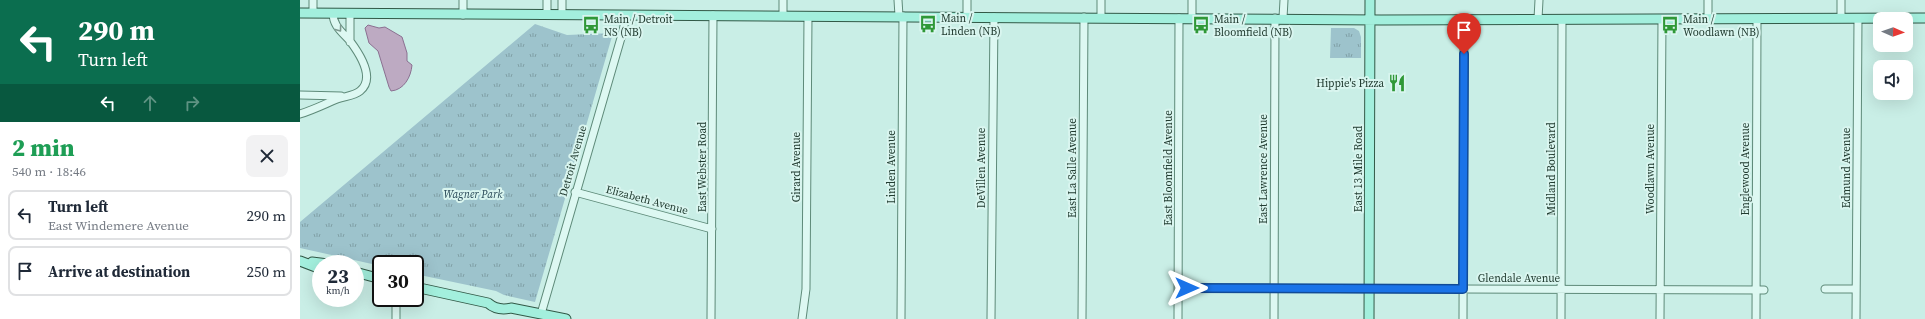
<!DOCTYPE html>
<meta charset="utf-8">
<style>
:root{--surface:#fff;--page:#f2f2f3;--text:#1f2937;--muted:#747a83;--line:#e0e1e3}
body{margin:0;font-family:"Source Serif 4",serif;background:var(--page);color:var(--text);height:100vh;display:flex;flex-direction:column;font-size:15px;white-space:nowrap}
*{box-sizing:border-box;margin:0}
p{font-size:13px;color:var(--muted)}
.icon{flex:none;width:22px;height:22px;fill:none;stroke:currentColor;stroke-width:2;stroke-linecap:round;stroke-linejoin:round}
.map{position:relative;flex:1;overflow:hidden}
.sheet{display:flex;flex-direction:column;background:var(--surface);width:300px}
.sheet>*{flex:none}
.top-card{background:#0b6e4f;color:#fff;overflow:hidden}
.needle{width:26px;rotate:92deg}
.tools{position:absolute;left:1573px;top:12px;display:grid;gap:8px}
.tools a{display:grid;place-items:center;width:40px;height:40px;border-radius:8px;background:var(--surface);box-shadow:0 4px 16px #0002;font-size:20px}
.speed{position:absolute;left:12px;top:255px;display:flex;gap:8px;font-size:20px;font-weight:700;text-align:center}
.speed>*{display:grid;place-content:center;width:52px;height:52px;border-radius:50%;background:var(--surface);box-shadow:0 4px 16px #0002;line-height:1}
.speed small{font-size:10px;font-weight:400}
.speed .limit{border:2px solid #111;border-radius:6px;background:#fff;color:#111}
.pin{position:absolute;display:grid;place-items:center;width:34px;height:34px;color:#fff;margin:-41px -17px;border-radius:50% 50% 50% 0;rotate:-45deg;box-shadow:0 0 4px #0007}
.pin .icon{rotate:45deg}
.me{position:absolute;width:44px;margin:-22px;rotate:90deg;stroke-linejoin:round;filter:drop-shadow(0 0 3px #0008)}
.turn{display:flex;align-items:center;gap:14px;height:84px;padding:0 12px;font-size:18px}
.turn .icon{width:52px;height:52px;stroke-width:2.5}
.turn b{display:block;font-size:28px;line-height:34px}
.lanes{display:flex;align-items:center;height:38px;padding:0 12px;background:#0003;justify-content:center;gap:20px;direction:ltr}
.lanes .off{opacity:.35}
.round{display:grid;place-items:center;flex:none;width:42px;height:42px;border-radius:8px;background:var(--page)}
.overview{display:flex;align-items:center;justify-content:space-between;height:68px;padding:0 12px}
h1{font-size:24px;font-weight:800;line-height:30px;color:#1e9e55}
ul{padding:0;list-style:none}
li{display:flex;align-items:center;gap:12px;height:50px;margin:0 8px 6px;padding:0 4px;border:2px solid var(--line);border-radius:8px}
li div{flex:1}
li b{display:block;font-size:15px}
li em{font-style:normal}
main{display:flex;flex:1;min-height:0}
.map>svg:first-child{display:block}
.park{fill:url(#park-tufts)}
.water{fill:#bdaac2;stroke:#8b7091}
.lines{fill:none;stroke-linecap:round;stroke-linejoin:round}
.minor-casing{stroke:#5e8a79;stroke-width:9}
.major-casing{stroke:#325947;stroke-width:11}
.minor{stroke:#ddf8f2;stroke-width:7}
.major{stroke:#a3efdd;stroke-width:9}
.oneway{stroke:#7f9a91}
.route-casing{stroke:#114b97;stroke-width:10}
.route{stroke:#1a73e8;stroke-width:7}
.labels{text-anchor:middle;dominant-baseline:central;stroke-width:4;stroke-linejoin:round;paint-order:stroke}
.poi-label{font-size:11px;fill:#213b30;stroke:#d9f5ef;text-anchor:start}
.street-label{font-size:11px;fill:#213b30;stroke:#d9f5ef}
.park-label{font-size:11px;font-style:italic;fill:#284857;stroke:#d9f5ef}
</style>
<main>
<section class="sheet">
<div class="top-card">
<div class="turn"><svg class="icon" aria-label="left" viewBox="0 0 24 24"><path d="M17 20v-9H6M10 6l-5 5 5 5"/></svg><div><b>290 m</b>Turn left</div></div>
<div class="lanes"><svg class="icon" aria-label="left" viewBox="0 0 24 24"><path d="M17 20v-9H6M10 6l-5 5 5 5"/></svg><svg class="icon off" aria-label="ahead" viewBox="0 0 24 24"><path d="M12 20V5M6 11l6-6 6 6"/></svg><svg class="icon off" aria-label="right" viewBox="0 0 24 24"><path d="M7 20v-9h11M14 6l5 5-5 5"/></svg></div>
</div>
<div class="overview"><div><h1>2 min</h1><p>540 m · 18:46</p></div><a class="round"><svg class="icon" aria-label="close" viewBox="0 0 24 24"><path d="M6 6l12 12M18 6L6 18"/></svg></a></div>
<ul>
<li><svg class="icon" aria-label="left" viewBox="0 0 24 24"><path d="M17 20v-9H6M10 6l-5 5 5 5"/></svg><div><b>Turn left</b><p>East Windemere Avenue</p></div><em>290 m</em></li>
<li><svg class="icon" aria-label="arrive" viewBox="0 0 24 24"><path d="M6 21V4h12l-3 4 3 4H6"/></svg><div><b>Arrive at destination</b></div><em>250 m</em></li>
</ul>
</section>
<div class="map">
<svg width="1625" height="319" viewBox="0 0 1625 319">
<defs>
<pattern id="park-tufts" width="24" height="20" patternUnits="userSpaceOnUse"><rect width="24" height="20" fill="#9dc3cc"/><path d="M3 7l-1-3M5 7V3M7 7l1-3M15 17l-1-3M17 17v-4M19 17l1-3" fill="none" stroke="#80a0a6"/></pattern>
</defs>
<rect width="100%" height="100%" fill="#c9eee6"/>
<path class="park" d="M235,24L267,35L313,33L235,302L204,295L196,291L115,274V264H81V266L0,248V222Z
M1031,28H1054L1059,31L1061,37V58H1030Z"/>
<path class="water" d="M68,25L79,28L85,27L102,37L107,53V61L112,65C111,77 104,90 91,91L89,87L78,51L69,43L65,28Z"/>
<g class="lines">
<g class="minor-casing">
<path id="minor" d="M163,0V15
M483,0V15
M598,0L599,16
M667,0V16
M1408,0V19
M1541,0V18
M13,13V0
M50,14V42
M247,15V0
M262,15V0
M801,17V0
M892,18V0
M983,18L984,0
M1238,19L1239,0
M0,95L41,96
M0,114C13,110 25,104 37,99C45,96 54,96 60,91C76,78 59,53 50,41C42,32 33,26 33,13
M275,192L412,229
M878,288L1464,290
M1525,289H1556
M241,314L323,31L326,15
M96,319V298
M411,319L413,15
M502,319L506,289L508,16
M601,319L603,16
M691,319L694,17
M782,319L784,17
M878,319L879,18
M974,319L975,18
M1163,319L1164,19
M1261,319L1262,19
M1360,319L1362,19
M1456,319L1457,19
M1556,319L1558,18"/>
</g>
<g class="major-casing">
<path id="major" d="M0,13L1081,20L1625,18
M0,261L21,269
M12,262L28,264
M55,272L81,279
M115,287L188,303C195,309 203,310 211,308L266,319
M1069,319L1070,0"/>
</g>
<use href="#minor" class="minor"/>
<use href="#major" class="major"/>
</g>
<defs><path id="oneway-chevron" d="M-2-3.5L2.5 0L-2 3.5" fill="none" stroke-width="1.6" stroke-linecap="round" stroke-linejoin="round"/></defs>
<use class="oneway" href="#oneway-chevron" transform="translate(39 29) rotate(54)"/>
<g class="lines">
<g class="route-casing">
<path id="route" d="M887,288L1163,289L1164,54"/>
</g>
<use href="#route" class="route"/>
</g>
<defs>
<g id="bus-bare" transform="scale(1.38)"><path d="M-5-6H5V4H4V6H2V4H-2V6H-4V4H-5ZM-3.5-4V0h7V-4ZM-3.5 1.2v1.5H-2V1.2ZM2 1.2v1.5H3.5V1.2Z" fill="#2f9837" stroke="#d9f5ef" stroke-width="2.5" paint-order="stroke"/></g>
<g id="restaurant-bare" transform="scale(1.38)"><path d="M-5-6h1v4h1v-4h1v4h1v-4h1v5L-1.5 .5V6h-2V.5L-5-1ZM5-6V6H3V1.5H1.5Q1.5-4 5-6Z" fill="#2f9837" stroke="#d9f5ef" stroke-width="2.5" paint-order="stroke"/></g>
</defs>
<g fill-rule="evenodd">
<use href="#bus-bare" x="628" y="24"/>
<use href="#bus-bare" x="291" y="25"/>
<use href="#bus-bare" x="901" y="25"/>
<use href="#bus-bare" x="1370" y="25"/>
<use href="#restaurant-bare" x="1097" y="83"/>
</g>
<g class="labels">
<g class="poi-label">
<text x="641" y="18">Main /<tspan x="641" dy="13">Linden (NB)</tspan></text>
<text x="304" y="19">Main / Detroit<tspan x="304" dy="13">NS (NB)</tspan></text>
<text x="914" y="19">Main /<tspan x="914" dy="13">Bloomfield (NB)</tspan></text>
<text x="1383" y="19">Main /<tspan x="1383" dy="13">Woodlawn (NB)</tspan></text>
<text x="1084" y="83" text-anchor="end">Hippie's Pizza</text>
</g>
<g class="street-label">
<text transform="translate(273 161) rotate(-74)">Detroit Avenue</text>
<text transform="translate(402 167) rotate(-90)">East Webster Road</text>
<text transform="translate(496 167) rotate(-90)">Girard Avenue</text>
<text transform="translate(591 167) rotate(-90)">Linden Avenue</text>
<text transform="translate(681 168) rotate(-90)">DeVillen Avenue</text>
<text transform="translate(772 168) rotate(-90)">East La Salle Avenue</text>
<text transform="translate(868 168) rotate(-90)">East Bloomfield Avenue</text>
<text transform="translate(1546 168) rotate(-90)">Edmund Avenue</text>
<text transform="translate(963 169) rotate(-90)">East Lawrence Avenue</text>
<text transform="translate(1058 169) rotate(-90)">East 13 Mile Road</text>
<text transform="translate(1251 169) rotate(-90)">Midland Boulevard</text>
<text transform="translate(1350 169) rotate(-90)">Woodlawn Avenue</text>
<text transform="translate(1445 169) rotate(-90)">Englewood Avenue</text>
<text transform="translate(347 200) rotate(15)">Elizabeth Avenue</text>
<text x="1219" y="278">Glendale Avenue</text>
</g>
<g class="park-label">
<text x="173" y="194">Wagner Park</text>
</g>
</g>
</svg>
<div class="tools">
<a><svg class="needle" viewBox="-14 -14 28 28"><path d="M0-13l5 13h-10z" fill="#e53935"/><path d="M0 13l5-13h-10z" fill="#747a83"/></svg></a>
<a><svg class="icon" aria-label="sound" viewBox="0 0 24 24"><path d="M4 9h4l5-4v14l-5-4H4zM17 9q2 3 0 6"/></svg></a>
</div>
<div class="speed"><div>23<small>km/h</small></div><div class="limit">30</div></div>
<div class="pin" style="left:1164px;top:54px;background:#d93025"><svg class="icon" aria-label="arrive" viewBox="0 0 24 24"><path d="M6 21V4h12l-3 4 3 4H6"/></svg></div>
<svg class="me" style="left:887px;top:288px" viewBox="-20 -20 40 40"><path d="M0-17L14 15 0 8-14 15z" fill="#1a73e8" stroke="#fff" stroke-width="4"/></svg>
</div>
</main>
